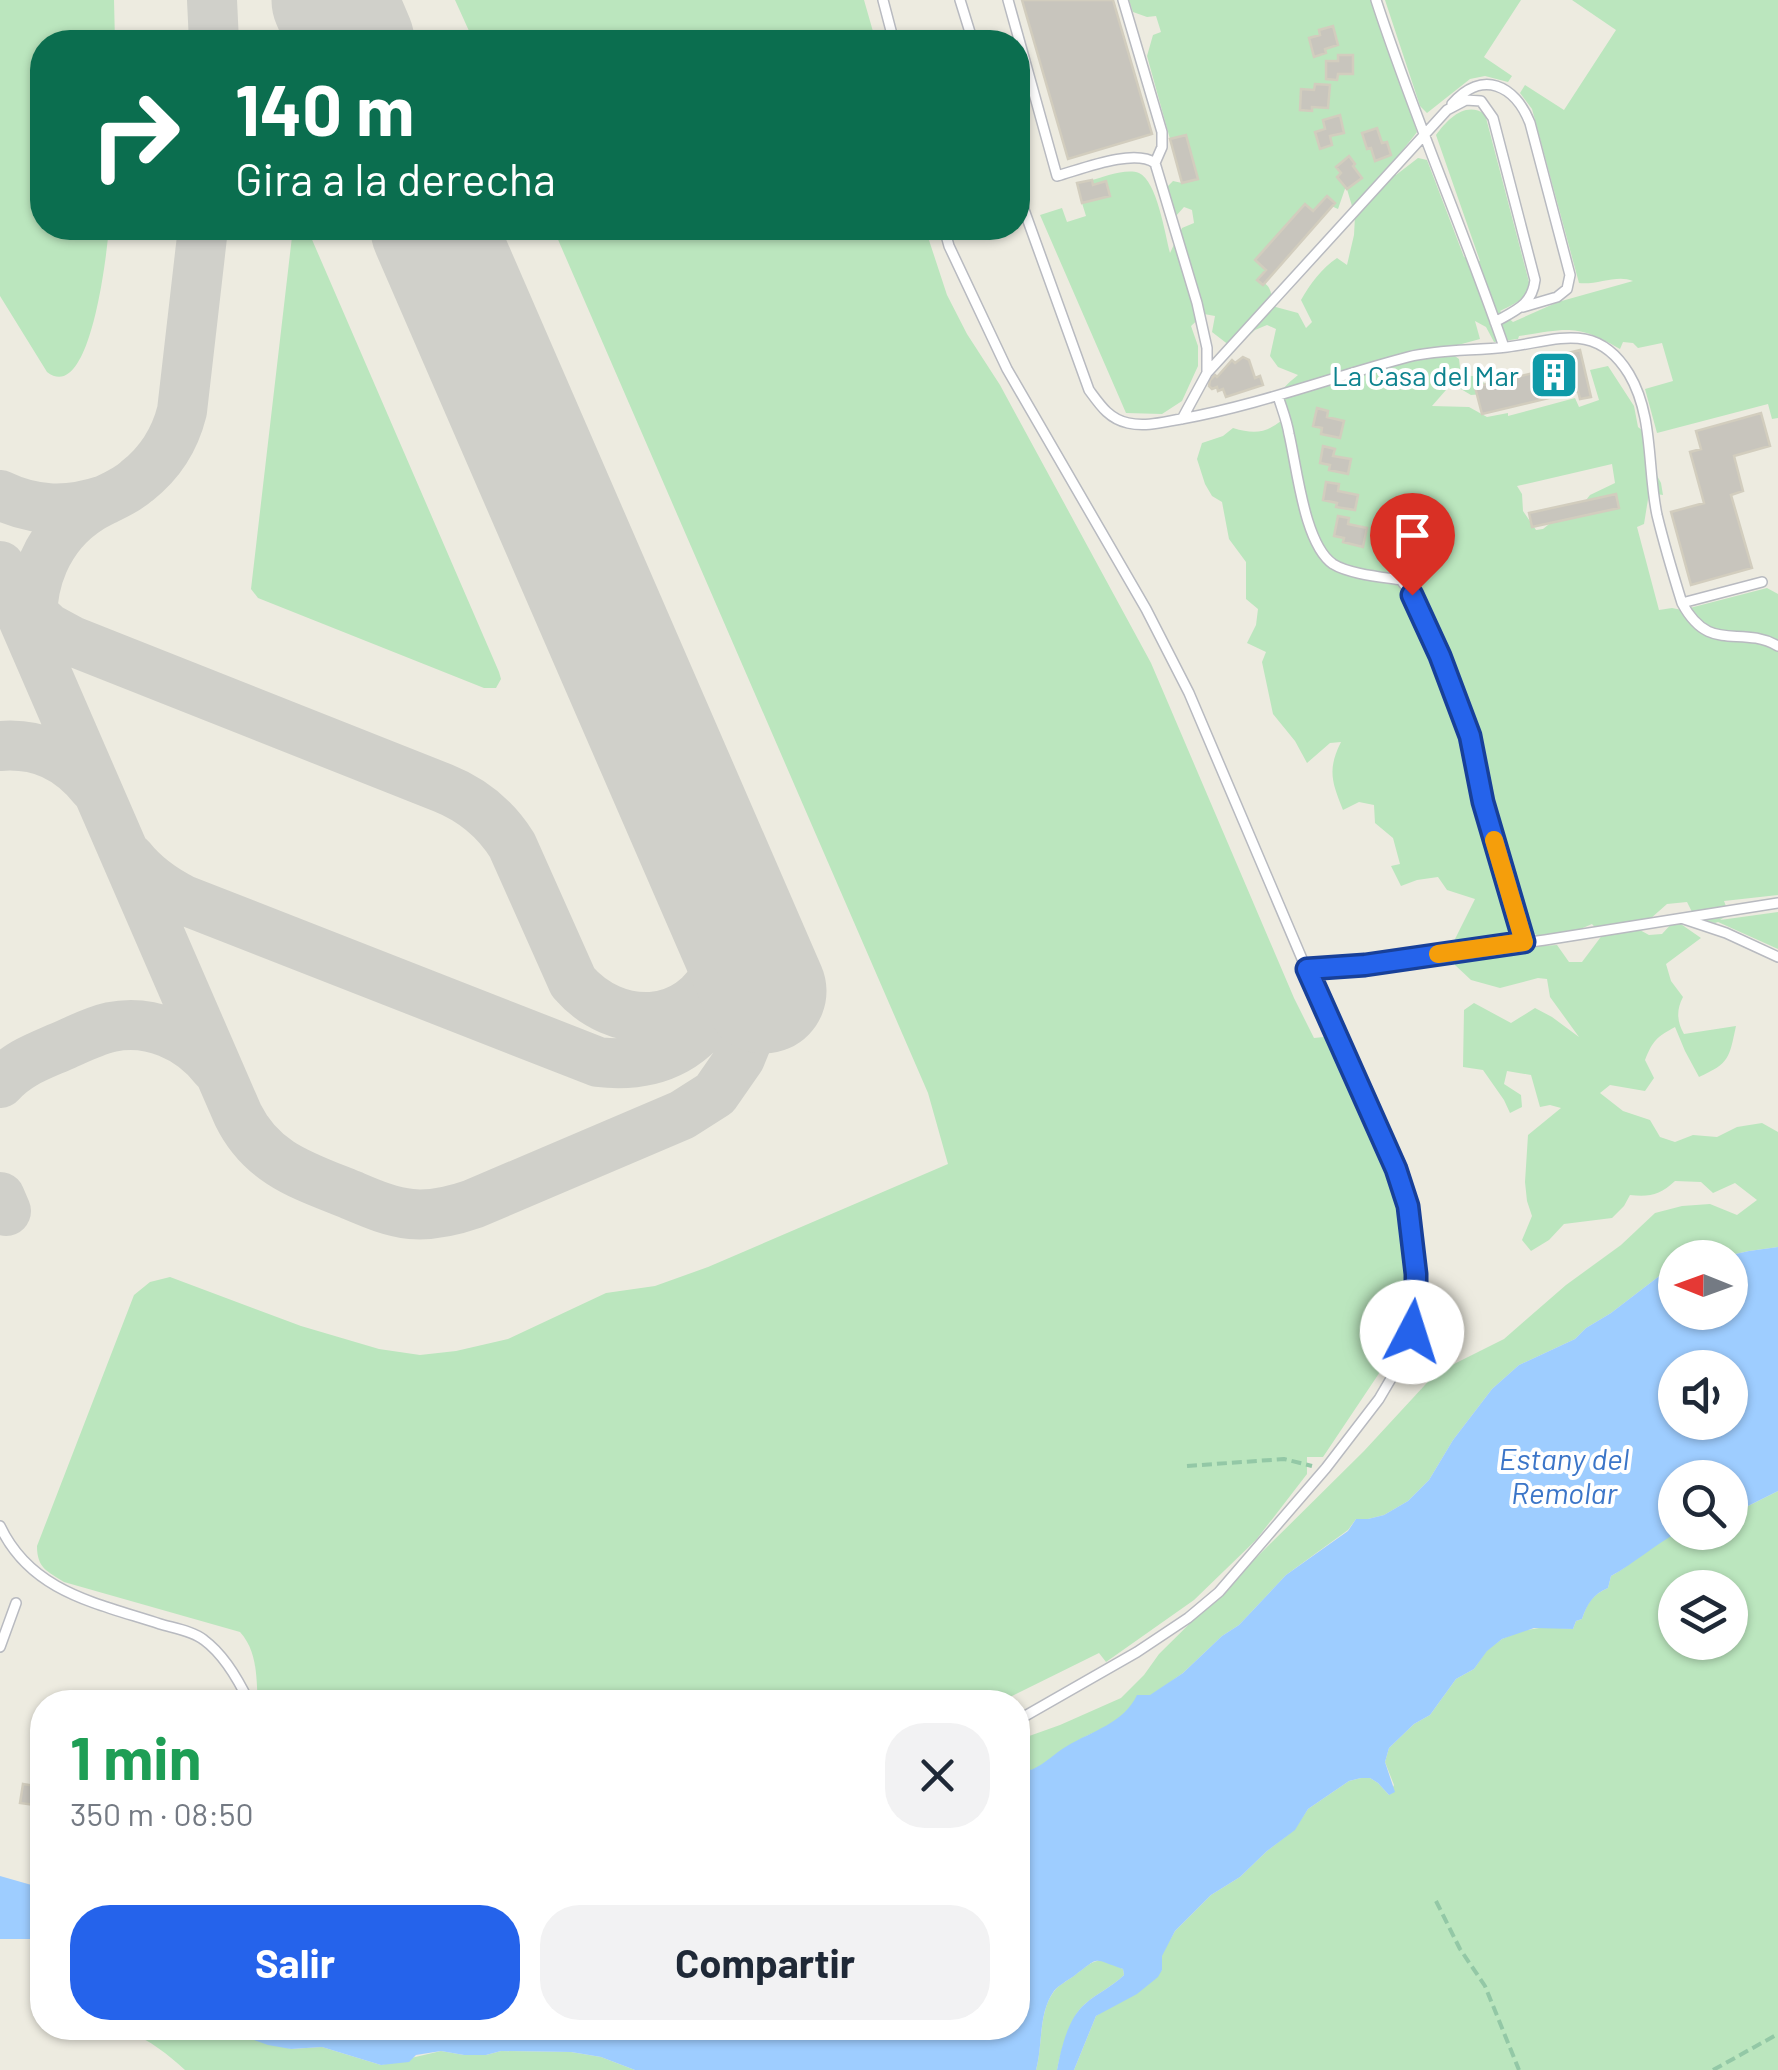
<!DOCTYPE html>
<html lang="es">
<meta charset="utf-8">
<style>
:root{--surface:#fff;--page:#f2f2f3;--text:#1f2937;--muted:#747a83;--accent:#2563eb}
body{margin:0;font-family:Barlow,sans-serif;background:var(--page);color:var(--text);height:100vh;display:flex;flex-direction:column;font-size:38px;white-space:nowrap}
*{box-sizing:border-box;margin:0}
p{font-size:32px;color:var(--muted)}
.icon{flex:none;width:55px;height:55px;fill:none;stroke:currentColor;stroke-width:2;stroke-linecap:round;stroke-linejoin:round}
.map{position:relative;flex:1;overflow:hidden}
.details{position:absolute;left:30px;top:1690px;width:1000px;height:350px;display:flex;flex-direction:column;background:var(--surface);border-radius:40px;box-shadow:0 2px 8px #0004}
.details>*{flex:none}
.hud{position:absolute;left:30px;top:30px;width:1000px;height:210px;border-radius:40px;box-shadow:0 2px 8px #0004;background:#0b6e4f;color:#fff;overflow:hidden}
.needle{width:65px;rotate:271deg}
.fabs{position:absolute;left:1658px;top:1240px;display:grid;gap:20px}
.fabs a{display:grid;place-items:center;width:90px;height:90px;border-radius:50%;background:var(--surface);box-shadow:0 2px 8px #0004;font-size:50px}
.pin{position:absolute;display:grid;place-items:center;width:85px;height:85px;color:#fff;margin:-102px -42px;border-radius:50% 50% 50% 0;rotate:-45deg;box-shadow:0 0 10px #0007}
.pin .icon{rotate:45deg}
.me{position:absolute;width:110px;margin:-55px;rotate:5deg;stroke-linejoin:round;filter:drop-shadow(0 0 8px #0008)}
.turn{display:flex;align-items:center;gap:35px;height:210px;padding:0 40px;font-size:45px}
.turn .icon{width:130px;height:130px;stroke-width:2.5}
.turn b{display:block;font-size:70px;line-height:85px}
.round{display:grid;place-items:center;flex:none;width:105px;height:105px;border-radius:40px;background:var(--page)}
.head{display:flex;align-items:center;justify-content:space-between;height:170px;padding:0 40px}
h1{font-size:60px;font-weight:700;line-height:75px;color:#1e9e55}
.button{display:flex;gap:20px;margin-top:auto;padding:20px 40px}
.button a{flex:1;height:115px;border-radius:40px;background:var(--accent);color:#fff;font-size:40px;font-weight:700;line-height:115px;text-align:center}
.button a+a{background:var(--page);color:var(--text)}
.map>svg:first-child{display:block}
.green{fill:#bbe6be;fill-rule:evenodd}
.water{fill:#9ecdff;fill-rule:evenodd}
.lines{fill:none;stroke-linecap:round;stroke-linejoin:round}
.taxiway{stroke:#d0d0ca;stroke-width:50}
.runway{stroke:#d0d0ca;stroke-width:125}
.building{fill:#c8c5bd;stroke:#d2cdbe;stroke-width:2.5}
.service-casing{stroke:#b8bac0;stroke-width:12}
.path{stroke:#93c8a6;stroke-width:4;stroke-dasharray:10 5;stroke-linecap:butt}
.service{stroke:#fff;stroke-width:9}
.route-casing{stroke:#184099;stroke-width:25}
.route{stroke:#2563eb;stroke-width:18}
.slow{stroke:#f59e0b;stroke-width:18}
.labels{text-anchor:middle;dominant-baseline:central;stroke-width:8;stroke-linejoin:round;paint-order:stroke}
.culture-label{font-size:28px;fill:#0d838f;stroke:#fff;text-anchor:end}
.water-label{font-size:30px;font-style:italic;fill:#3b75c8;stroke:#fff}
</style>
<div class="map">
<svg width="1778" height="2070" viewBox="0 0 1778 2070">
<rect width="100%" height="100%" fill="#edebe0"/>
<path class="green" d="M0,0H114L115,42H42V228H109C107,250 91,406 47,372L0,296Z
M455,0H864L876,42H474Z
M1129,0H1373L1417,132L1391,165L1396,175L1418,158L1427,160L1464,257L1480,261L1436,135C1448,119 1465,101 1485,114L1530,286C1526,300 1512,305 1500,311L1513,322L1558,302L1633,281C1617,274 1598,285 1579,283L1532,109L1520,93L1525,85L1564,110L1616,30L1572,0H1778V418L1772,419L1768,404L1657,433L1645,389L1673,381L1662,343L1638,348L1633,343L1623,342L1620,349C1576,323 1567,329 1519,336L1518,339L1494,342L1486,327L1475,321L1480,339L1447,348L1442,347L1459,359L1461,376H1477L1486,385L1483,394L1471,395L1454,385L1446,390L1432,406L1469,407L1487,417L1508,413V416L1575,398L1579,407L1599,400L1590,370L1608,366L1634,406L1638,427L1649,436L1652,466L1661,483L1663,495L1649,493L1644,524L1637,527L1659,610L1672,608L1682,610L1767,588L1778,594V895L1724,901L1729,914L1720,920L1778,912V949L1718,922L1715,923L1695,918L1687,902L1667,904L1650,919L1627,923L1649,935L1662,934L1675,920L1701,938L1666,964L1671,981L1683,997C1676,1010 1677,1022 1684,1034L1736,1026C1729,1058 1730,1063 1699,1077L1685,1051L1675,1027C1657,1037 1653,1040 1645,1060L1654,1078L1645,1091L1610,1085L1600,1093L1623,1111L1650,1120L1660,1137L1675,1142L1693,1135L1717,1137L1737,1127L1762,1123L1778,1132V1247L1749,1251L1722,1257L1675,1258V1264L1611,1313L1586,1328L1575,1339L1519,1365L1492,1389L1453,1440L1429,1480L1408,1501L1384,1515L1368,1519H1356L1348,1530L1286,1575L1239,1625L1222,1636L1183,1673L1102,1730C1073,1738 1058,1759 1034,1769C1029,1771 1023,1772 1018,1774V1740L1060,1725L1121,1698L1144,1675L1159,1654L1364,1451L1436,1373L1504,1339L1566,1285L1621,1245L1655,1213L1682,1206L1710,1204L1737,1215L1757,1200L1735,1183L1713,1193L1701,1182L1675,1181C1660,1195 1650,1197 1630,1195L1624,1206L1612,1218L1564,1224L1549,1240L1531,1251L1522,1240L1532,1216L1527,1201L1525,1182L1528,1135L1561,1108L1550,1105L1540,1107L1531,1075L1507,1071L1504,1084L1521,1095L1522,1107L1510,1113L1504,1100L1483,1070L1463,1067L1464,1010L1474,1003L1511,1023L1535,1008L1552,1017L1579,1037L1550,997L1547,979L1538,978L1500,988L1471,980L1455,965L1451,947L1475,899L1447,890L1438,877L1417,880L1401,886L1391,866L1400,864L1393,838L1375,823L1374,805L1359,802L1343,810C1332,782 1327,770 1341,742L1330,743L1307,763L1295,741L1273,714L1262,662L1266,652L1247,643L1256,625L1258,609L1246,599V562L1229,539L1222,502L1212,496L1205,484L1197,459L1202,443L1223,436L1233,428C1253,434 1264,434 1281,421C1278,394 1277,392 1298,375L1278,367L1270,356L1276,329L1267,325L1255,330L1234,349L1212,332L1215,316L1204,314L1191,326L1198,346V366L1182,401L1162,414L1126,413L1040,215L1062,208L1067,222L1086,216L1082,203L1110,196L1106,182L1093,185L1092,180C1104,177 1126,168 1139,173C1157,181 1165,234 1170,253L1182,228L1194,223L1192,210L1184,207L1175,217L1164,190L1173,181L1182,183L1197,179L1186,135L1170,139L1147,56L1153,35L1161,32L1156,16L1147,17L1133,12ZM1346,186L1355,216L1354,235L1347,265L1337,258C1322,268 1310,284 1301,300L1312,322L1306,328L1298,313L1272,306C1272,293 1271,284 1258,280L1266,270L1256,260L1305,204L1313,211L1329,205L1338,209ZM1612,464L1615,483L1590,495L1579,509L1563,513L1543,529L1536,530L1523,511L1522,494L1517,486ZM1515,919C1543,948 1559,938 1592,924L1599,932L1606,930L1582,962H1569L1557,945L1525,947L1512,941L1518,933Z
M1385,0H1521L1484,57L1512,76L1508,82L1485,76L1470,79L1427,113L1420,106Z
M293,228H307L499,672L501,679L496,688H484L258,598L251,589Z
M553,228H925L947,295L967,334L1000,385L1151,663L1294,998L1314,1038L1324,1037L1390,1180L1401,1219L1404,1270V1313L1402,1331L1394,1351L1323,1457H1307V1474L1256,1540L1194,1600L1106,1662L1099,1653L1010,1697L1012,1702H258C256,1678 258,1652 240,1632L64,1582C47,1571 37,1568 37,1546L134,1295L150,1282L170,1277L301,1326L379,1349L420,1355L456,1351L508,1339L606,1293L655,1286L708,1267L948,1164L928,1093Z
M1778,1491V2070H1074L1096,2016L1162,1970L1161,1956L1175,1931L1211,1895L1240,1877L1267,1851L1294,1830L1308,1809L1349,1781L1361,1778H1370L1378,1783L1389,1795L1394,1785L1385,1762L1389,1748L1414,1724L1430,1715L1456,1679L1474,1669L1487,1650L1502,1639L1521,1631L1545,1627L1573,1629L1576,1621L1582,1619C1587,1603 1593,1594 1608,1588L1611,1576C1633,1565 1658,1536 1681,1533C1696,1530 1714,1533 1730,1532V1511L1748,1506ZM1675,1588H1730V1642H1675Z
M1103,1960L1123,1969L1124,1975C1112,1987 1097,1993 1085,2004C1070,2016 1061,2051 1057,2070H1036C1043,2045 1038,2011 1055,1990C1060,1984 1069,1980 1075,1975C1086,1967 1090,1961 1103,1960Z
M111,2028H235L291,2049L322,2047L381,2065L441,2051L464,2055H486L501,2051L571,2052L601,2057L635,2070H185C164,2051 139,2031 111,2028Z"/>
<path class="water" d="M1778,1247V1491L1748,1506L1730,1511V1478H1675V1532L1677,1533C1654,1545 1635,1563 1611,1576L1608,1588C1593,1594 1587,1604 1582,1619L1576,1621L1573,1629L1534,1628L1502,1639L1487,1651L1474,1669L1456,1679L1430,1715L1414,1724L1389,1748L1385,1762L1395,1792L1389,1795L1378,1783L1370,1778H1361L1349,1781L1308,1809L1295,1830L1267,1851L1240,1877L1211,1895L1175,1931L1162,1956V1970L1158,1977L1137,1994L1096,2016L1074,2070H1057C1061,2049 1068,2018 1085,2004C1097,1993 1112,1987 1124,1975L1123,1969C1091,1959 1102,1955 1074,1976C1067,1981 1059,1985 1054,1991C1038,2013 1043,2045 1036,2070H635L601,2057L571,2052L501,2051L486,2055H464L441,2051L416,2055L409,2062L381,2065L322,2047L291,2049L268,2045L254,2040L251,2033L235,2028H1018V1774C1023,1772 1028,1771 1033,1769C1045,1764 1055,1753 1067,1746C1092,1731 1124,1723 1137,1695H1150L1183,1673L1222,1636L1239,1625L1286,1575L1348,1531L1356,1519H1368L1384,1515L1408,1501L1429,1480L1453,1440L1492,1389L1519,1365L1575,1339L1586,1328L1611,1313L1675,1264V1312H1730V1258L1722,1257L1749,1251ZM1675,1368H1730V1422H1675Z
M0,1876L42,1888V1927L36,1926L31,1939H0Z"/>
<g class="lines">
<path class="taxiway" d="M212,0L214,42
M0,495C35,512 69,512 105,500
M0,566L238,1115C262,1164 304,1176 351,1195C370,1203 390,1212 411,1214C433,1216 453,1211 473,1204L682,1115L715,1094L740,1058L749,1036L753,1008V983L745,946
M17,599L48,628L72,641L443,788C473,800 495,818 512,845L573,982C615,1031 691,1031 719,967C728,948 726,926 727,906
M33,633C28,584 47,535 90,508C106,498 124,493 137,481C160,463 175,439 182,411L203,228
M0,746C39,743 69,757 94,788
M130,858C145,877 162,889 184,900L598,1062C658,1069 702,1046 726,990
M0,1083C17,1064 37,1057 60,1047C76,1040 93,1031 111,1027C150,1019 190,1036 215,1068
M0,1197L6,1211"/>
<path class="runway" d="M334,0L352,42
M433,228L764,991"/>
</g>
<path class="building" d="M1022,0H1113L1152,134L1068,159Z
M1333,26L1338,45L1325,49L1326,53L1314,57L1309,38L1320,35L1319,30Z
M1338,55H1353V74H1338L1337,80L1326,79V61H1338Z
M1315,84L1330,85L1328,108L1312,107V111L1300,110L1301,89L1314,90Z
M1340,115L1344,133L1330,136L1332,145L1320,149L1315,132L1325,129L1323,120Z
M1377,128L1382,143L1387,142L1391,155L1375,161L1371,148L1367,149L1362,133Z
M1186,135L1198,179L1182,183L1170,139Z
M1349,156L1355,164L1353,166L1362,178L1347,189L1337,177L1341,173L1336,167Z
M1092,180L1093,185L1106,181L1110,196L1082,203L1077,183Z
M1327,196L1335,203L1263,285L1257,280L1266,270L1255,260L1305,204L1313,211Z
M1580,350L1591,397L1580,399L1578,391L1482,414L1475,387L1571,364L1568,353Z
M1243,357L1249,360L1255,378L1260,376L1263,385L1226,397L1223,389L1218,391L1217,387L1212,389L1209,386L1210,380L1215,375L1217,377L1232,360L1235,363Z
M1317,408L1328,411L1327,417L1344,421L1340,438L1321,434L1322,428L1313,426Z
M1761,413L1770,446L1734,456L1743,491L1731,495L1752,568L1691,585L1671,512L1704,503L1690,452L1701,449L1696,431Z
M1323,446L1335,449L1333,456L1351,459L1348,474L1329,470L1330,465L1320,463Z
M1326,482L1339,484L1338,491L1358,495L1355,510L1336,507L1337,503L1323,500Z
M1616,494L1619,508L1532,527L1529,513Z
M1338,516L1349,518L1348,524L1367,528L1363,547L1343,542L1344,538L1334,536Z
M1415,522L1427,524L1426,531L1442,533L1440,548L1423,546V538L1413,537Z
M1381,528L1391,529L1390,536L1405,538L1404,554L1389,553V545L1379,544Z
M23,1784L42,1787V1806L20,1803Z"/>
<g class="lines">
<g class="service-casing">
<path id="service" d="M883,0L894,42
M960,0L973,42
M1008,0L1057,176C1082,169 1134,148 1155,163
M1123,0L1162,132V147L1155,163L1197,303L1207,348V373
M1376,0C1414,117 1464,231 1504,347
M1452,104C1482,69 1515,85 1530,123L1570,275L1567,289L1557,297L1523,307
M1018,193L1089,390C1100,405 1109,419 1128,423C1146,427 1163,422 1181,419C1259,405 1332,377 1408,357C1440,349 1474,351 1507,347C1556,341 1596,320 1629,374C1654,416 1647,468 1657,515C1664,544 1673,574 1682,603L1762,582
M944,228L949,246L1007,369L1146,609L1189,693L1328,1020L1396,1169L1408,1207L1416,1274V1305L1411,1333L1399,1365L1379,1399L1326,1468L1219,1592L1188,1618L1137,1652L1018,1720
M1278,396C1282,409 1287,421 1289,434C1297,467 1304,544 1333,564C1349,574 1382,577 1401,580L1412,595L1440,656L1470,737L1483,802L1524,943
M1182,419L1207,373L1447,110L1466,100L1481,101L1493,118L1535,280C1532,305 1516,310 1495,322
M1682,603C1710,655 1739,624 1778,646
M1684,919L1726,933L1778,957
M1307,969L1365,965L1545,940L1778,903
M0,1526C31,1592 96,1603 160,1624C173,1628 193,1631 204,1640C223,1654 239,1681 249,1702
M0,1647L16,1603"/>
</g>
<path class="path" d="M1187,1466L1284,1459L1312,1466
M1436,1901L1460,1949L1485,1986L1519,2070
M1713,2070L1778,2034"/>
<use href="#service" class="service"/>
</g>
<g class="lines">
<g class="route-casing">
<path id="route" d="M1412,1332L1416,1305V1274L1408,1206L1396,1169L1307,969L1365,965L1524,942L1483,802L1470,736L1440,656L1412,595"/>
</g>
<use href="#route" class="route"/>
<path class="slow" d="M1438,954L1524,942L1494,840"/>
</g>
<defs>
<g id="building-square" transform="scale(2.5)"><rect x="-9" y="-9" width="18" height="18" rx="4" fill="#0f9aa8" stroke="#fff"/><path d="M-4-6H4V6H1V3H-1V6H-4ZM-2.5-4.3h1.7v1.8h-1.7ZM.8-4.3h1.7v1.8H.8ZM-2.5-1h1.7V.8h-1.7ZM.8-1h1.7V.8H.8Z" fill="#fff"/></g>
</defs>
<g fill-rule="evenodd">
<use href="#building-square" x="1554" y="375"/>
</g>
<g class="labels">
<g class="culture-label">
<text x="1519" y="375">La Casa del Mar</text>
</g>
<g class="water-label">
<text x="1564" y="1458">Estany del<tspan x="1564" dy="34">Remolar</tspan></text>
</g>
</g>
</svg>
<div class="fabs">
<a><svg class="needle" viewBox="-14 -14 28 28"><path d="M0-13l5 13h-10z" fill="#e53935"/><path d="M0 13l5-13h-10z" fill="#747a83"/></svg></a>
<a><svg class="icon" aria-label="sound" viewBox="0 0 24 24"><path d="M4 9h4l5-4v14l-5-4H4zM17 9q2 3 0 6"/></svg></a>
<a><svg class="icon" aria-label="search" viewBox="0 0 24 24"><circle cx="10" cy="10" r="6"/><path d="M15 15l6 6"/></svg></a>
<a><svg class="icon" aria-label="layers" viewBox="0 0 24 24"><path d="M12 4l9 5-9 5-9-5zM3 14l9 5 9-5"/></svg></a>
</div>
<div class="pin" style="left:1412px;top:595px;background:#d93025"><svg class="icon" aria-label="arrive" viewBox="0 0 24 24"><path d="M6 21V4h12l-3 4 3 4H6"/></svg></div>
<svg class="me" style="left:1412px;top:1332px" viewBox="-20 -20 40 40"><circle r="19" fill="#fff"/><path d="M0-13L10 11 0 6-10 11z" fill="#2563eb"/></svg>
<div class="hud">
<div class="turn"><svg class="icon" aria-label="right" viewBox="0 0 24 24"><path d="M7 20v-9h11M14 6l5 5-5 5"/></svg><div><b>140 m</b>Gira a la derecha</div></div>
</div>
<section class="details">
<div class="head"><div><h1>1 min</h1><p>350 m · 08:50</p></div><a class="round"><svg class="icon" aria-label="close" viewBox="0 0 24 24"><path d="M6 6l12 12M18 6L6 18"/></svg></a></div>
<div class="button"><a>Salir</a><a>Compartir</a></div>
</section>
</div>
